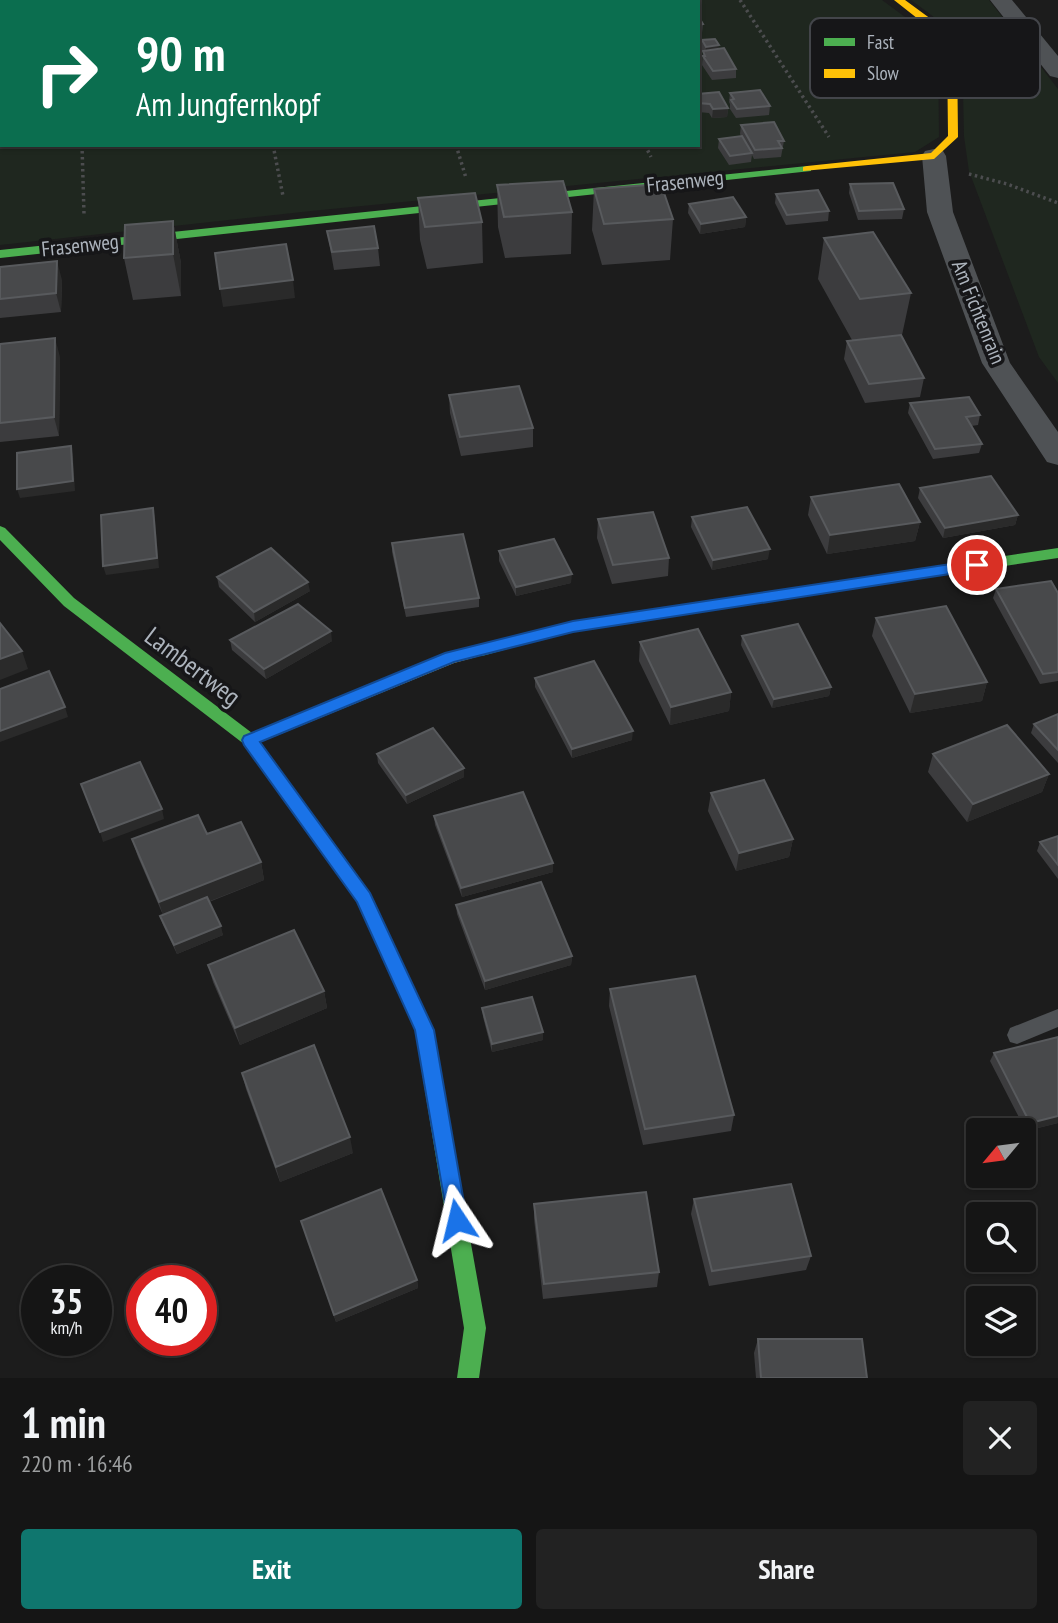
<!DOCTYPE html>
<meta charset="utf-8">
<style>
:root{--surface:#151515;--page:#222;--text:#f1f3f6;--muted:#9d9fa0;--line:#343434;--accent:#0f766e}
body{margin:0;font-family:"PT Sans Narrow",sans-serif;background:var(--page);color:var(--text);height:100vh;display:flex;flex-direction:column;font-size:26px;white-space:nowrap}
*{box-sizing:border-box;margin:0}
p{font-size:23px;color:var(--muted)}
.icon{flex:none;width:38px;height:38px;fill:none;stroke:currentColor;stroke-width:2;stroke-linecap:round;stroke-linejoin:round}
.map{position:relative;height:1378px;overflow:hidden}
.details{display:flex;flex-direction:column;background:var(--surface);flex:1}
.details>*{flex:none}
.hud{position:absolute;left:0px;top:0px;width:700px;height:147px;box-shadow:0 2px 5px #0004,0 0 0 2px var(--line);background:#0b6e4f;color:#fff;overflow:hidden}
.needle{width:46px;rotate:241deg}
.fabs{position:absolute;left:966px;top:1118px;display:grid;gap:14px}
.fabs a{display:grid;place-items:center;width:70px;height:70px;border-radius:7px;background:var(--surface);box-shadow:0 2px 5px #0004,0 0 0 2px var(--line);font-size:35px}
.speed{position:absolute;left:21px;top:1265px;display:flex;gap:14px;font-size:35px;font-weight:700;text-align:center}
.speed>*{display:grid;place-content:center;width:91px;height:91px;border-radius:50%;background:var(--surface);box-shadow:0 2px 5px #0004,0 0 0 2px var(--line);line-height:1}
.speed small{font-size:18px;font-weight:400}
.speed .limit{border:10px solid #d22;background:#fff;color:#111}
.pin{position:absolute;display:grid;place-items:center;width:60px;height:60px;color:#fff;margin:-30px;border:4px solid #fff;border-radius:50%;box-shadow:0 2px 7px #0007}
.me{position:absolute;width:77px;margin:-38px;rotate:350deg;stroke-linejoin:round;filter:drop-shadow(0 0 5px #0008)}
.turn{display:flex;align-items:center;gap:24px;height:147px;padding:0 21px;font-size:32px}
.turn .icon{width:91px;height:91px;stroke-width:2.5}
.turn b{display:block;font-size:49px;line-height:60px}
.round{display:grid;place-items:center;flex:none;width:74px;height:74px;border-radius:7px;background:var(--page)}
.summary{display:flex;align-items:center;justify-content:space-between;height:119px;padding:0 21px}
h1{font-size:42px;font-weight:600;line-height:52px}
.primary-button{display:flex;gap:14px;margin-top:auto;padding:14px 21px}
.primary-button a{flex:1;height:80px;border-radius:7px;background:var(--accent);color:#fff;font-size:28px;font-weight:600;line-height:80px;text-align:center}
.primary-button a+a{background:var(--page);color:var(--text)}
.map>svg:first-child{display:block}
.green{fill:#1f271f;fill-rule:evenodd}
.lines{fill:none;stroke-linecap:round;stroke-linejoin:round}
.path{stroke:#4c4d4f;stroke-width:3.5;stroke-dasharray:2.5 3.5;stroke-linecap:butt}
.lane{fill:#4f5255;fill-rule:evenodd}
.street{fill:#4f5255;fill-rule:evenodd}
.fast{fill:#4caf50;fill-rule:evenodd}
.slow{fill:#ffc107;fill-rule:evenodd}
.wall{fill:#3c3c3e}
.shaded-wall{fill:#2a2a2a}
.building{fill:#48494b;stroke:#585a5d;stroke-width:2}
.route{fill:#1a73e8;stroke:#114b97;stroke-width:2}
.labels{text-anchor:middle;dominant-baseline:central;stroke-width:7;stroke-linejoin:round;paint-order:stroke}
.far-street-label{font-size:21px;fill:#adb4bd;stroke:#161618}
.street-label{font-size:26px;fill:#adb4bd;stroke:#161618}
.key{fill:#161618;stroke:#43454a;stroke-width:2}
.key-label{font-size:19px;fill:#adb4bd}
</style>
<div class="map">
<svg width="1058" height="1378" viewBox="0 0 1058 1378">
<rect width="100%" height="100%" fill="#1c1c1c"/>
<path class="green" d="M0,0H882L920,28L938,48L939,137L915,152L311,211L0,245ZM2,2H698V145H2Z
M911,0H989L1058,89V383L1039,357L969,171L964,136L962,48L950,29Z"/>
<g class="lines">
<path class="path" d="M740,0L829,137
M82,145L84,214
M273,145L283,196
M456,145L466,178
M645,145L651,157
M969,174L1007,184L1058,203"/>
<path class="lane" d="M1058,1009V1027L1017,1044L1010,1042L1007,1035L1010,1028Z"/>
<path class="street" d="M990,0H1012L1058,56V78L1050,76Z
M934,149L943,151L946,156L953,212L1010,363L1058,432V465L1047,462L982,363L927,212L922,156L925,151Z"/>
<path class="fast" d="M807,166L811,167V171L0,258V250Z
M0,526L5,528L74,598L256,736L370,893L433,1030L486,1328L479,1378H457L464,1328L415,1030L357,902L244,744L64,606L0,540Z
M1058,548V558L573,631L482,656L474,650L482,644L573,621Z"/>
<path class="slow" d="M894,0H905L935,22L957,48L958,137L934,159L803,171V167L807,166L931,153L948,136L947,48L927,26Z
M482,644L490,650L487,654L454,663L256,744H244L242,740L244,736L445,654Z"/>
</g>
<path class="wall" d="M661,0H694L674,2H648Z
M698,16L703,24L702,33L698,34Z
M702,40L719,49L736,69V78L712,80L702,65L703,52L701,49Z
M730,93L770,106L769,115L736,118L730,109V104L729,102Z
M698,94L728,108L727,117L712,118L709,113L698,112Z
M741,125L784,141L781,157L754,159L752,155L751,162L729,165L718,148L719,139L741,136L740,134Z
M850,184L904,209L902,219L858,220L849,193Z
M497,185L572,212L571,254L505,258L498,227Z
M594,189L673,219L670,260L602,265L592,230Z
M776,194L829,211L828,221L786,225L775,203Z
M418,198L482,222L483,263L427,269L420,240Z
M689,204L746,217L745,227L700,234L688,213Z
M173,221L181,263V296L133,300L124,258Z
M327,231L378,248L380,266L334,270Z
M824,238L911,293L902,335H900L924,378L920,397L865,403L844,359L847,341L852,340L818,279Z
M0,267L62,280L61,312L0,318Z
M0,344L60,357L59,436L0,442Z
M449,395L533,428V447L461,456L450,413Z
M910,403L980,415L978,425L971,426L982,444L979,453L933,459L908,413Z
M920,488L1018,515L1015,525L943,538L918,498Z
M811,497L920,522L915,541L827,554L808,515Z
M692,517L768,559L712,570L691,527Z
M598,519L669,558L668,576L612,584L597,538Z
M392,543L479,598V607L406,617L392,552Z
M499,551L571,583L516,596L499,561Z
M217,577L310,591L255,622L219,587Z
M996,589L1058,593V681L1040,684L993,598Z
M876,618L987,682L982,701L910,713L872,636Z
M742,636L831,687L829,696L772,708L741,645Z
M230,640L332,641L266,679L232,650Z
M640,642L731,692L729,711L670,725L639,661Z
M535,678L632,740L572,758L535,687Z
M1058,714V763L1031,733L1034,724Z
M377,754L464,768V777L407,804L378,763Z
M933,754L1049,774L1042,792L967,822L928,772Z
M711,793L793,839L789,857L736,871L708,811Z
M434,816L553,863V872L462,897L435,825Z
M207,834L261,862L264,880L209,902L223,935L177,954L163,925L160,916L163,915L138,857L132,839Z
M1058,836V879L1037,851L1040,842Z
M456,905L572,956L571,965L485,990L457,914Z
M208,965L324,991L327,1008L240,1045L213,982Z
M610,989L734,1115L731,1131L643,1145L609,1006Z
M482,1008L543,1032V1040L492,1052L483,1017Z
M1058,1037V1123L1026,1131L990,1061L994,1053Z
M242,1073L353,1153L280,1182L246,1089Z
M694,1199L811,1256L806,1270L709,1286L691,1214Z
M534,1204L659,1272L657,1287L543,1299L534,1219Z
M301,1221L417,1280L418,1288L336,1322Z
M758,1339L867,1378H756L754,1353Z"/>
<path class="shaded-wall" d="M719,45L718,54L705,56L706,47Z
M728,108L727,117L712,118L713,109Z
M746,217L745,227L700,234L701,224Z
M173,221L181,263V296L173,254Z
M57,261L62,280L61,312L56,293Z
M293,280L295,298L223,307L220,289Z
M55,338L60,357L59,436L54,417Z
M71,446L73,456L75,491L20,498L17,489Z
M153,508L155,517L159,568L106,575L103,566Z
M1018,515L1015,525L943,538L945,528Z
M920,522L915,541L827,554L830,535Z
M770,549L768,559L712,570L713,560Z
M572,574L571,583L516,596V587Z
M308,582L310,591L255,622L254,612Z
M331,631L332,641L266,679L264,669Z
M22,651L28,669L0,680V659Z
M987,682L982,701L910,713L915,694Z
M831,687L829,696L772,708L774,699Z
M731,692L729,711L670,725L671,707Z
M65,707L68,717L0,742V731Z
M633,731L632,740L572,758V749Z
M464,768V777L407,804L406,795Z
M1049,774L1042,792L967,822L973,804Z
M162,809L164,819L103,842L100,832Z
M793,839L789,857L736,871L739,853Z
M261,862L264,880L164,919L159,902Z
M553,863V872L462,897L461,888Z
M221,926L223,935L177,954L174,945Z
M572,956L571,965L485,990V981Z
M324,991L327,1008L240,1045L235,1028Z
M543,1032V1040L492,1052V1044Z
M1058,1116V1123L1026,1131L1030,1123Z
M350,1137L353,1153L280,1182L276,1167Z
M417,1280L418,1288L336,1322L334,1315Z"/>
<path class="building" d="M661,0H666L667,2H648Z
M698,16L703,24L698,25Z
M715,39L719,45L706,47L702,40Z
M724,48L736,69L713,71L703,56H705L703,51Z
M760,90L770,106L737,109L731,100L734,99L730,93Z
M719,92L728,108L713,109L710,104L698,103V94Z
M774,122L784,141H778L782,148L755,150L741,125Z
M742,136L752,153L730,156L719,139Z
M563,181L572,212L504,217L497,185Z
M893,183L904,209L859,211L850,184Z
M661,184L673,219L604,224L594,189Z
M818,190L829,211L787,215L776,194Z
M475,193L482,222L425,227L418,198Z
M733,197L746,217L701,224L689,204Z
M173,221V254L124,258L125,225Z
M374,226L378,248L332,252L327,231Z
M873,232L911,293L860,299L824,238Z
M286,244L293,280L220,289L215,253Z
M57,261L56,293L0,299V267Z
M901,335L924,378L869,384L847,341Z
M55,338L54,417L0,423V344Z
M519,386L533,428L460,437L449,395Z
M969,397L980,415L966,417L982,444L935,449L910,403Z
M71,446L73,481L17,489V453Z
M991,476L1018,515L945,528L920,488Z
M899,484L920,522L830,535L811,497Z
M747,507L770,549L713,560L692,517Z
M153,508L157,558L103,566L101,515Z
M653,512L669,558L613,565L598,519Z
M463,534L479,598L405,608L392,543Z
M554,539L572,574L516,587L499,551Z
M271,548L308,582L254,612L217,577Z
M1051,581L1058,593V672L1043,674L996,589Z
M298,604L331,631L264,669L230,640Z
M946,606L987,682L915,694L876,618Z
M0,623L22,651L0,659Z
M798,624L831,687L774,699L742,636Z
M698,629L731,692L671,707L640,642Z
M594,661L633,731L572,749L535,678Z
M49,671L65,707L0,731V689Z
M1058,714V750L1034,724Z
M1007,725L1049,774L973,804L933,754Z
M433,728L464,768L406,795L377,754Z
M140,762L162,809L100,832L81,784Z
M764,780L793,839L739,853L711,793Z
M523,792L553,863L461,888L434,816Z
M198,815L207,834L241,822L261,862L159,902L132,839Z
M1058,836V865L1040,842Z
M541,882L572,956L485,981L456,905Z
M207,897L221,926L174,945L160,916Z
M294,930L324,991L235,1028L208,965Z
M695,976L734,1115L645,1129L610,989Z
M532,997L543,1032L492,1044L482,1008Z
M1058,1037V1116L1030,1123L994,1053Z
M314,1045L350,1137L276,1167L242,1073Z
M791,1184L811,1256L712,1271L694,1199Z
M381,1189L417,1280L334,1315L301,1221Z
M646,1192L659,1272L544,1284L534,1204Z
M758,1339H862L867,1378H761Z"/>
<path class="route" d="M977,560L985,565L982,569L573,632L454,662L260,742L370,893L434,1030L467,1220L464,1227L457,1229L449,1227L415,1030L357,902L244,745L242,740L244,736L445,653L573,621Z"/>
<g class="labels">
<g class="far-street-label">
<text transform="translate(685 181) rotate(-6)">Frasenweg</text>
<text transform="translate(80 245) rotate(-6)">Frasenweg</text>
<text transform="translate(979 312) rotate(68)">Am Fichtenrain</text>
</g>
<g class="street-label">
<text transform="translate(193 666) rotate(37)">Lambertweg</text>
</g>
</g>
<rect x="810" y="18" width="230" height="80" rx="10" class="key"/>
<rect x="824" y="38" width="31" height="8" fill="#4caf50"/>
<rect x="824" y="69" width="31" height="9" fill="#ffc107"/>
<g class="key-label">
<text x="867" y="49">Fast</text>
<text x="867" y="80">Slow</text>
</g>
</svg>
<div class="fabs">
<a><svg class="needle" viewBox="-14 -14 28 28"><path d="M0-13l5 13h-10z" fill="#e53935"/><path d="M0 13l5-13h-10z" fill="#9d9fa0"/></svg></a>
<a><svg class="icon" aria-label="search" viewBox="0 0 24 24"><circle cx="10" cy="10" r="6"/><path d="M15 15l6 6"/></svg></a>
<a><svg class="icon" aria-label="layers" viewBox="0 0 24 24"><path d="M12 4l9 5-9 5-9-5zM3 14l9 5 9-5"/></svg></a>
</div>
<div class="speed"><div>35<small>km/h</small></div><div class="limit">40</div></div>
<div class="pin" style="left:977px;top:565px;background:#d93025"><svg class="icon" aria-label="arrive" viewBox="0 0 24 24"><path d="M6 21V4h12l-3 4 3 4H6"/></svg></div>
<svg class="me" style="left:457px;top:1220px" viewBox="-20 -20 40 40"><path d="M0-17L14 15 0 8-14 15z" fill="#1a73e8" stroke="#fff" stroke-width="4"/></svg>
<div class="hud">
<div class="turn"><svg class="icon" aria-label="right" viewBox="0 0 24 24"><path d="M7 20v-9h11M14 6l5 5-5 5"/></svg><div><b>90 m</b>Am Jungfernkopf</div></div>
</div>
</div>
<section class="details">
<div class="summary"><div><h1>1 min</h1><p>220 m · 16:46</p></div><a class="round"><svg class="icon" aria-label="close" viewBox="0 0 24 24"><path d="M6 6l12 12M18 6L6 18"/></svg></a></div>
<div class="primary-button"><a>Exit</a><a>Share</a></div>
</section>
